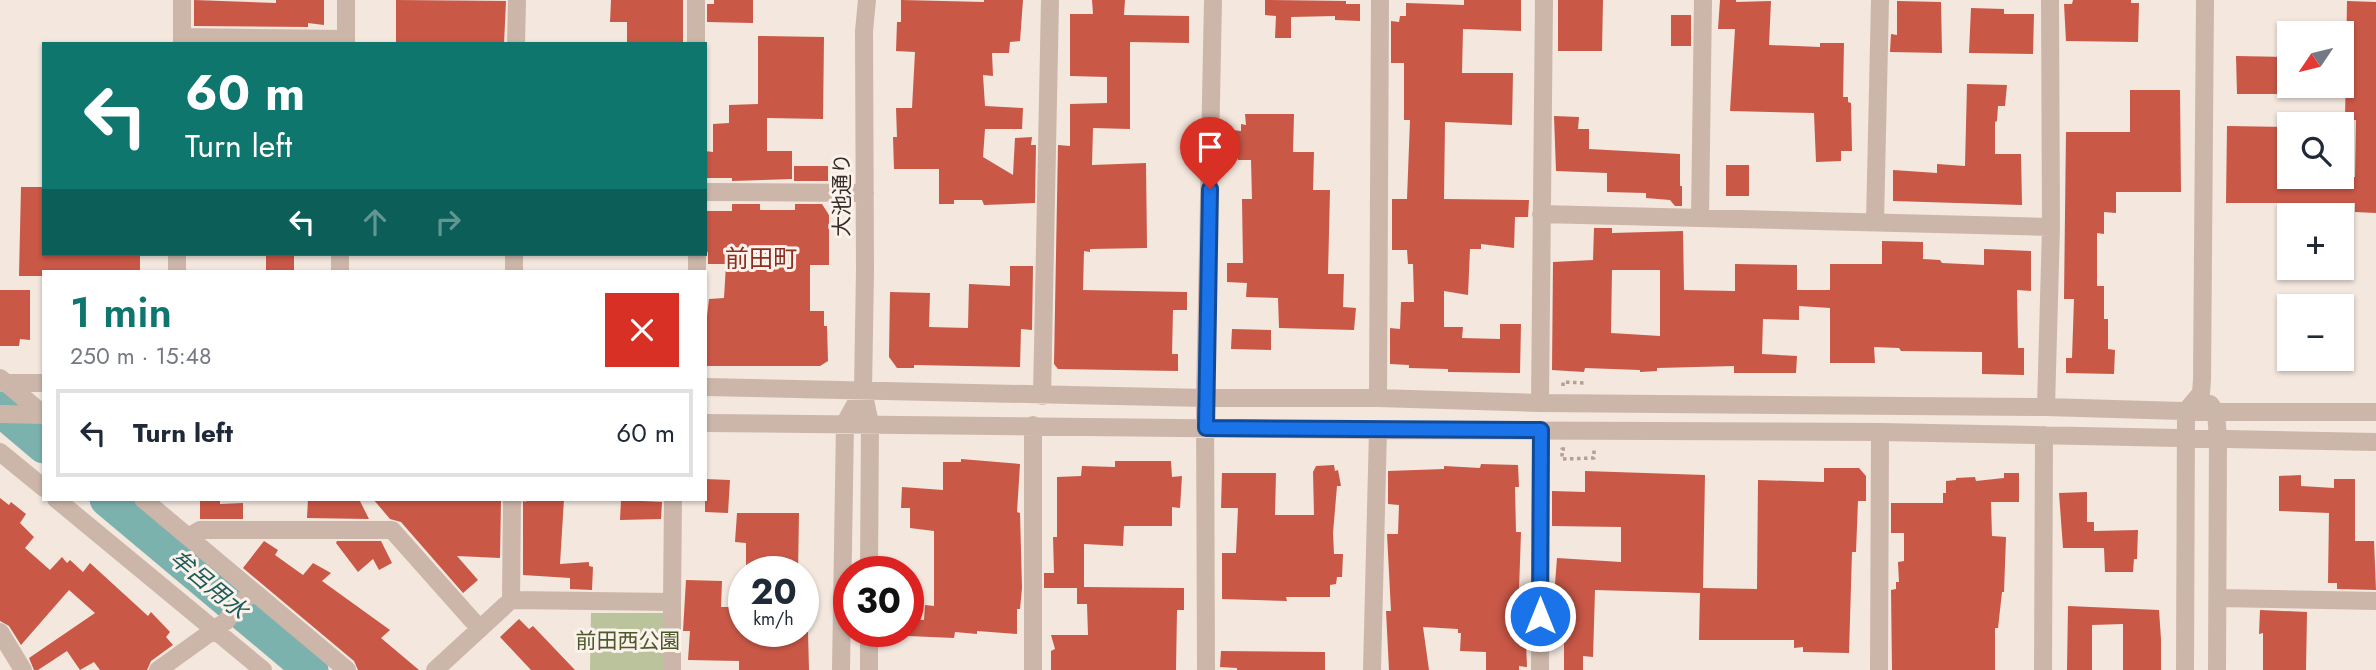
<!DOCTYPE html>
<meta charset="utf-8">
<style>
:root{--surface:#fff;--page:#f2f2f3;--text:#1f2937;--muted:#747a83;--line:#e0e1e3;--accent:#0f766e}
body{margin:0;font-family:Jost,"Noto Sans JP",sans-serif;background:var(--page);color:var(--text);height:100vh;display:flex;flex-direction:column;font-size:26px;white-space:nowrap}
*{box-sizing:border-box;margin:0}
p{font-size:23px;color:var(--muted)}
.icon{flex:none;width:38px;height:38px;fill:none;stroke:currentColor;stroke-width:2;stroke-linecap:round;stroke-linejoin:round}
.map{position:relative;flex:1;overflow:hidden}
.side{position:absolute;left:42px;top:270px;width:665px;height:231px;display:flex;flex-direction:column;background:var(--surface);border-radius:0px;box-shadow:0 2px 5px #0004}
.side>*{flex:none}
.top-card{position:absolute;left:42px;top:42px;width:665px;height:214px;border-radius:0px;box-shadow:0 2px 5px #0004;background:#0f766e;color:#fff;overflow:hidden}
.needle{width:46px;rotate:235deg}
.controls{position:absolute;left:2277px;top:21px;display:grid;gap:14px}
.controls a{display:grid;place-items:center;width:77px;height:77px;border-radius:0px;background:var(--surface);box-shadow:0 2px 5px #0004;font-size:35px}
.speed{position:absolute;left:728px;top:556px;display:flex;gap:14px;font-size:35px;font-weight:700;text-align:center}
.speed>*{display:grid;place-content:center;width:91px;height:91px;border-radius:50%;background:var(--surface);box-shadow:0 2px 5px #0004;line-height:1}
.speed small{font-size:18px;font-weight:400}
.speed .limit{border:10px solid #d22;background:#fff;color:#111}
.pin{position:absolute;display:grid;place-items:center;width:60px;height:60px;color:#fff;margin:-72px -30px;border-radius:50% 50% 50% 0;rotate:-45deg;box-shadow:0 0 7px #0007}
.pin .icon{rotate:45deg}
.me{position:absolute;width:77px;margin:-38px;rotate:0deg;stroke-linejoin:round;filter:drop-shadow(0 0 5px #0008)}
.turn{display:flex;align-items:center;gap:24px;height:147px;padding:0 28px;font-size:32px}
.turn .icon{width:91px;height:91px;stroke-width:2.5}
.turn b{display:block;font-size:49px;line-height:60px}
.lanes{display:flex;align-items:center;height:66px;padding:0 28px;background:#0003;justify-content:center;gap:35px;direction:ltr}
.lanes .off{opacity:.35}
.round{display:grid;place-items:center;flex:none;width:74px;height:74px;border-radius:0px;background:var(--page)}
.headline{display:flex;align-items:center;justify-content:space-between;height:119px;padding:0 28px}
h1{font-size:42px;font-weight:600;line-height:52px;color:var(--accent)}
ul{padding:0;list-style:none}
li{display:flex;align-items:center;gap:21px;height:88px;margin:0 14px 10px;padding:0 14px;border:4px solid var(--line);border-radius:0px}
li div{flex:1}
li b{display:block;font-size:26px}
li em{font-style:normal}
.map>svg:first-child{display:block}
.green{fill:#bbc39d}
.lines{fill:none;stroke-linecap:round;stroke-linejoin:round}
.river{stroke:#7cb2ae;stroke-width:35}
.building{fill:#c95847;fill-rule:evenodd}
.path{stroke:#b89f93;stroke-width:3.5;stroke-dasharray:3.5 3.5;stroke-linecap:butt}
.minor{stroke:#ccb6a9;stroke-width:18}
.route-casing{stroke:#114b97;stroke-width:18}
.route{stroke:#1a73e8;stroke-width:12}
.labels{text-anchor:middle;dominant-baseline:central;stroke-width:6;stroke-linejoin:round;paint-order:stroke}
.street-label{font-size:21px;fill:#392d29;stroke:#fbf2eb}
.park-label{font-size:21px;fill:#4d582c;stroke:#fbf2eb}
.water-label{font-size:23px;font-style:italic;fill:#1d5c5a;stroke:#fbf2eb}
.quarter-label{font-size:24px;fill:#8b2e20;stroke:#fbf2eb}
</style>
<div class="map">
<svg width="2376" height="670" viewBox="0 0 2376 670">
<rect width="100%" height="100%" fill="#f3e7de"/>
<path class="green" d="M591,613H664L666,670H590Z"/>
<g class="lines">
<path class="river" d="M0,409L44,446
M107,499L311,670"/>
</g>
<path class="building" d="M194,0L276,3V0H324V25L308,23V27L194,26Z
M396,0L506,1L504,44H396Z
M611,0H683V44L627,42V22H610Z
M714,0H753V23L707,22V4H714Z
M901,0L984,2V0H1023L1020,41L1010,42L1009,53H992L993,76L983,75L985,106L1023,108L1022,129H985L983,157L1013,175L1015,138L1032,137L1031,145H1036L1035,203L984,205L982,200H954V204H939V169H894L893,137H897L896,108H912L915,52L896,51L897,22H901Z
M1092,0H1125L1124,15L1189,16V43L1130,42V129L1093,128L1092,165L1146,163L1147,248L1090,249V252L1084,251L1083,290L1187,292V310H1173L1172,354H1178V371L1058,369L1054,364L1058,145L1070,146V104L1107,103V77L1070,76V14H1093Z
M1265,0L1346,1V4H1360V21L1335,20V16L1291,17V38H1275L1276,16L1265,15Z
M1464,0H1521V31L1463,29L1462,73H1513L1512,125L1445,122L1444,199L1529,200L1528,217H1515L1514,248L1481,244V249H1470L1468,295L1444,291V327H1463L1462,338L1500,339V324H1521L1520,373L1448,372V369L1409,368V365L1390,364V328L1400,329L1401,302H1414L1413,264H1408L1407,250H1392V199H1407L1410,120H1404V63H1391V21L1399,22L1400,16H1406V3L1464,5Z
M1558,0H1603L1602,51H1558Z
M1720,0H1736V2L1771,1L1769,45L1820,47V43H1844L1843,97H1848V102L1851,103L1852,151H1841V161L1816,162L1814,113L1730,111L1735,29H1718Z
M2073,0H2131V3H2139L2138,42L2066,41L2064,4H2072Z
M1897,1L1941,2L1942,53L1890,52L1891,34L1897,35Z
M2347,1L2376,2V213L2355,212V203H2226L2227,126L2289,127V177H2355L2356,120H2345Z
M1971,8L2004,9V14H2034L2033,54L1969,53Z
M1671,15H1691V46H1671Z
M758,36L824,37L823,119L767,118V151H792V179L732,181V178H705V151L713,152V124L729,123V105L758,104Z
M2236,56L2289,57V94H2237Z
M1967,84L2007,85L2005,106H1998L1997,121L1995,122V154H2021L2022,205L1893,201V170L1937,173V164L1965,166Z
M2130,90H2180L2181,192H2116V213L2104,212V234L2097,233V286H2104V319H2108V349L2115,350L2114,374L2066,373V358H2072L2074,299H2064L2066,132H2130Z
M1245,114H1294L1293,152H1314L1313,190H1330L1328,274H1344L1343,307L1356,308L1354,330L1279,328L1278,298L1246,297L1247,283L1227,282V263H1243L1242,199H1252L1251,160H1238L1232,130L1241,131V124L1246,125Z
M1554,116L1579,117L1578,129H1589V149L1680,154V186H1682V206H1675L1670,200L1646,198V193L1607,192V173L1556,171Z
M1726,165H1749V196H1726Z
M794,166H828V181H794Z
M21,187H44V254H140V271H44V276H19Z
M732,204H760V210H795V204H822L829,215V265H810V311H824V326H827L828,361L820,366H705V316H707L709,299L724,298L726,264H708V253L705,247V211H732Z
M1594,228H1612V233L1683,231L1684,290L1735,291V264L1797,265V290H1830V264H1882V241L1923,242V259L1940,260L1942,263L1984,265V249L2031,251V291L2017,290L2018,348H2024V375L1982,374V352L1901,351L1899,348L1874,347L1875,363H1830V308L1799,306V320L1763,319L1762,354L1797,356L1796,373H1734V366L1657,368V371L1640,372V370L1585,368L1584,372L1552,370L1553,262L1593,260ZM1612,270H1660V336L1611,333Z
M266,254H294V271H266Z
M1010,266H1033L1032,330L1021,329L1020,367L914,365V368H897L889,357L890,292L930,293L929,327L968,328L969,284L1010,286Z
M0,290H30V340L20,339L19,346H0Z
M1232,329L1271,330V350L1231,349Z
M961,459L1020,464L1017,512L1020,513L1022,588L1020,609H1017V634L977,631V634L955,632L954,638L908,636V619L924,620L925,605L934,606V531L910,528V508H901L902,487L943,490V462H961Z
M1115,461H1171L1172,477L1182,476L1180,508L1172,507V526H1124L1123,546L1084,544V587L1184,588V610H1177L1176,670H1051V651L1055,649L1051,635H1088L1087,604H1077V588H1044V573H1054L1053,537H1057V477L1081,476L1082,466L1115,467Z
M1481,464L1518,465L1519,487H1515L1516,532H1521L1518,619H1525L1527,667L1519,666V670H1486V652L1460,651L1461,633H1458V629L1423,627L1429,670H1389L1386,611H1391L1387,534H1398L1399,505L1388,504V471L1444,469V466L1480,468Z
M1334,465L1335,471L1338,470L1341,486H1337L1333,533L1334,554H1343L1342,577H1337L1336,584L1330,585V597H1286L1287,601L1222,599V553H1236L1238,508H1221L1222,473H1276L1275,515H1314L1313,472L1316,466Z
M1824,468H1859L1866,476V501H1858L1856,552H1852L1849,653L1803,652V647L1794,648V640H1699L1700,593L1595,590L1593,657L1583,656V670H1564V609H1552V585L1555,584L1557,558L1621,562V527L1552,526V491L1585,492V471L1705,475L1703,588L1757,589L1758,480L1824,482Z
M2004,473H2019V502H1991L1992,536L2006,537L2004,592H2002L1998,628H1995V670H1892L1891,590L1896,589V582H1899L1898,562L1904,561V533H1891V503H1943V493H1946V481L1956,480V478L1975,477L1976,481L2004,478Z
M2301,475V486L2334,488V479H2355V541H2374L2376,590L2337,589V583H2328L2329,513L2279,511V476Z
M705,479L730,480L728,513L705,512Z
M2087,492V522H2094V531L2138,530L2137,559H2134L2133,572H2105L2104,548H2063L2059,493Z
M0,498L9,505L11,502L26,514L20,523L34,537L25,548L50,570L62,557L67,563L70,560L83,572L90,563L148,616L151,612L170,632L166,637L173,645L151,661L147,670H100L94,662L80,670L67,651L38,670H34L29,658L95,613L69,590L21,645L9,626L0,621Z
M200,499H220V504L243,503V519H200Z
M308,499H359L369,519L307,518Z
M373,499L501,500L500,558L457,556L478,580L463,593L401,522L390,519Z
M526,499H564L560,564L589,562V566L593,567L592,590L570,589V578L523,575V501L526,502Z
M621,500L662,502L661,519L620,520Z
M737,513H799L798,572H746V543L735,542Z
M264,541L278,550L275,555L303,575L313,563L331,573L322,581L390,630L381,638L419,670H358L354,661L243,568Z
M337,541H381L392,563L379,570L373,559L358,572L336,543Z
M686,580L722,581L721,607H744V632H808L809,670H739V661L688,660L690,631H683Z
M2068,606L2159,610L2161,639V670H2123V624L2092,625V670H2067Z
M2260,610L2307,612L2306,670H2263V633L2259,634Z
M519,619L529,629L533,626L575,670H531L500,637Z
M1221,651L1325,652V670H1237V668L1220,667Z"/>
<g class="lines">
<path class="path" d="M1563,386V382L1586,383
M1565,449H1562V459L1594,458V447"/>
<path class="minor" d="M696,0V44
M867,0L864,31L865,270L863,390L870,424L869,572
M182,37L346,39
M182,44V0
M346,44V0
M516,44L517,0
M705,192L865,193
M1541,214L2051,227
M1700,218L1703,0
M1875,222L1880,0
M177,271V254
M340,271V254
M514,271V254
M697,271V254
M0,378L44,415
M3,383H44
M705,387L1205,398H1378L1540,403L2046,407L2216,412H2376
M1042,396L1050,0
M1378,398L1380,0
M1540,403L1544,0
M2210,404L2216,412L2218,439L2217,670
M2046,407L2051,227L2050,0
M0,414L44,415
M705,423L1378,430L1880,432L2376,442
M1033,425V670
M0,452L44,488
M56,499L263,670
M143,499L347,670
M188,537L200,530H392L480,629
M2218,598L2376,601
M511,600L672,602V670
M672,602L673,499
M0,632L23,670
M158,670L225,622L252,591
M435,670L511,600L512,499
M841,670L845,423L863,390
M869,670V632
M1206,670L1205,398L1213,0
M1372,670L1378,430
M1540,670L1541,430
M1879,670L1880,432
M2043,670L2044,435
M2185,670L2186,411L2201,393L2202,380L2205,0"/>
</g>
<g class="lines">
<g class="route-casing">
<path id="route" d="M1210,189L1206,428L1541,430L1540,616"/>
</g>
<use href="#route" class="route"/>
</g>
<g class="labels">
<g class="street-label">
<text transform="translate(842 195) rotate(-90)">大池通り</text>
</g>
<g class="park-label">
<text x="628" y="641">前田西公園</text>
</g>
<g class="water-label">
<text transform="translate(209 584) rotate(40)">牟呂用水</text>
</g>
<g class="quarter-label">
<text x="761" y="258">前田町</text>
</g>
</g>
</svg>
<div class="controls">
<a><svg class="needle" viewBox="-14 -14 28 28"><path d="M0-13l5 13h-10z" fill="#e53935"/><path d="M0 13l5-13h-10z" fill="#747a83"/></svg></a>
<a><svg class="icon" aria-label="search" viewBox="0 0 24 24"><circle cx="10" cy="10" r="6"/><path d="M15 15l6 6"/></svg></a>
<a>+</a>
<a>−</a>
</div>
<div class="speed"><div>20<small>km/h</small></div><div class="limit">30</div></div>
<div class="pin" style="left:1210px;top:189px;background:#d93025"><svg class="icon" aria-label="arrive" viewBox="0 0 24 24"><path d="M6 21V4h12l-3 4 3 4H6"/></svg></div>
<svg class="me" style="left:1540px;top:616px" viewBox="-20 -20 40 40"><circle r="17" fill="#1a73e8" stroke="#fff" stroke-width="3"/><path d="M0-11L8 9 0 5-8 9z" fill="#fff"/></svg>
<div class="top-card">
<div class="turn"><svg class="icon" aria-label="left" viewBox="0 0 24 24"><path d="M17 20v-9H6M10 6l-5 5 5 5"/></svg><div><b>60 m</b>Turn left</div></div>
<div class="lanes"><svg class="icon" aria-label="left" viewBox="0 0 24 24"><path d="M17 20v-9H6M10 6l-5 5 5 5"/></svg><svg class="icon off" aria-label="ahead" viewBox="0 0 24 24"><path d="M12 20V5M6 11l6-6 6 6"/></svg><svg class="icon off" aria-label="right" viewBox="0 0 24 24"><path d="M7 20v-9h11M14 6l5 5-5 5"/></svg></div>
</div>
<section class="side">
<div class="headline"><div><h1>1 min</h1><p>250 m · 15:48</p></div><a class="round" style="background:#d93025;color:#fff"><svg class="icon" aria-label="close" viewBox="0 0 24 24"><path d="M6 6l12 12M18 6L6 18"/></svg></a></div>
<ul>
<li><svg class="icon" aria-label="left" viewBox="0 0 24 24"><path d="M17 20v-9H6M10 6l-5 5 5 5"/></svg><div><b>Turn left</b></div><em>60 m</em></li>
</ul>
</section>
</div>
